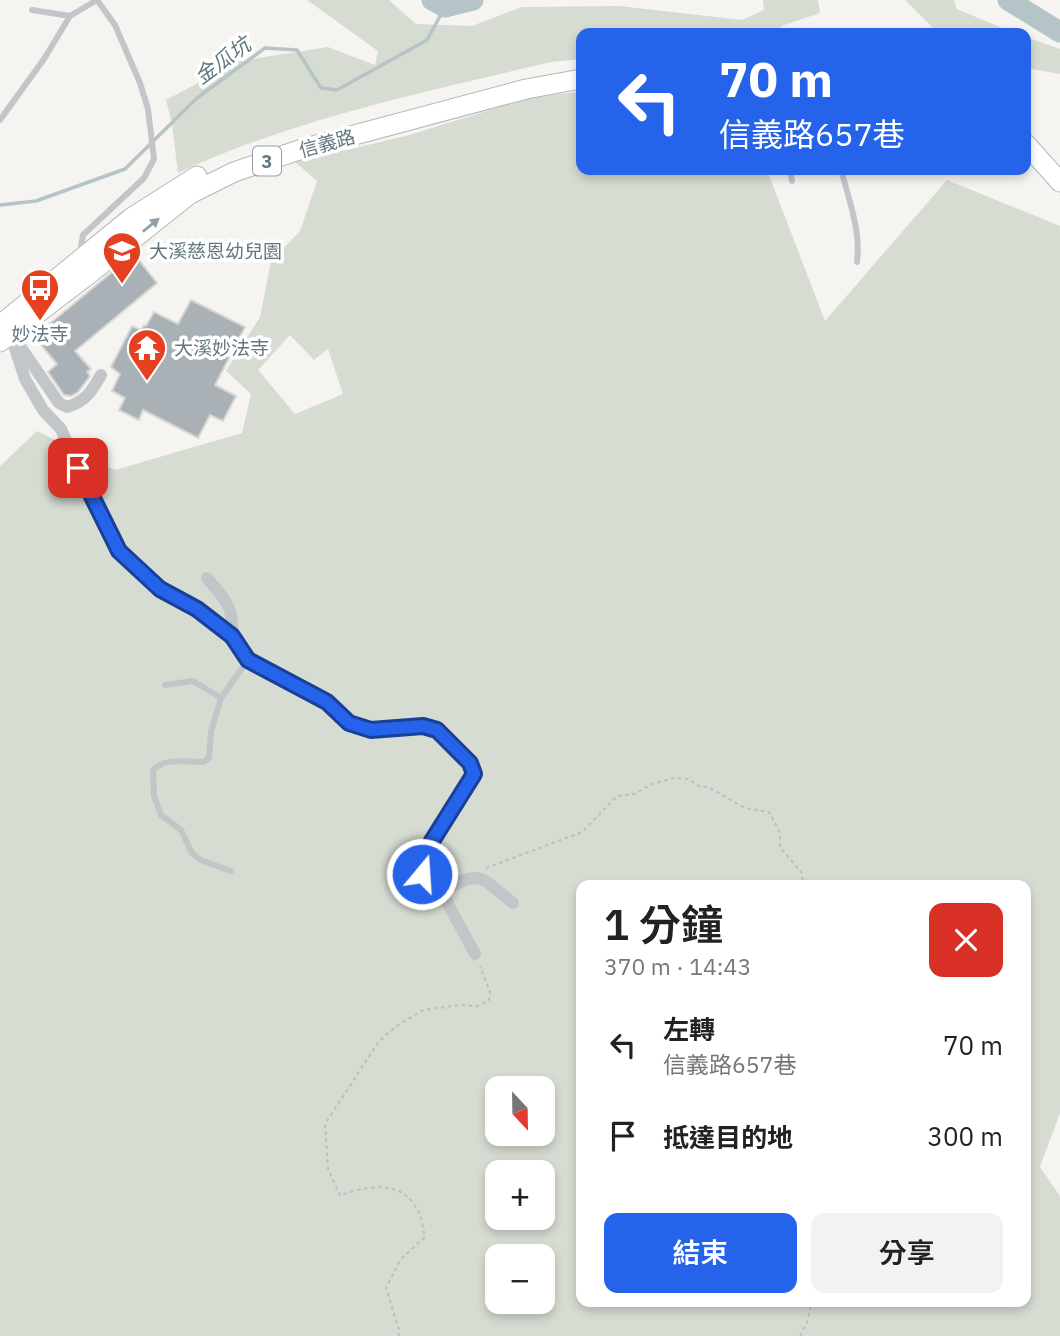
<!DOCTYPE html>
<html lang="zh-TW">
<meta charset="utf-8">
<style>
:root{--surface:#fff;--page:#f2f2f2;--text:#222;--muted:#767676;--accent:#2563eb}
body{margin:0;font-family:"IBM Plex Sans","Noto Sans TC",sans-serif;background:var(--page);color:var(--text);height:100vh;display:flex;flex-direction:column;font-size:26px;white-space:nowrap}
*{box-sizing:border-box;margin:0}
p{font-size:23px;color:var(--muted)}
.icon{flex:none;width:38px;height:38px;fill:none;stroke:currentColor;stroke-width:2;stroke-linecap:round;stroke-linejoin:round}
.map{position:relative;flex:1;overflow:hidden}
.details{position:absolute;left:576px;top:880px;width:455px;height:427px;display:flex;flex-direction:column;background:var(--surface);border-radius:14px;box-shadow:0 4px 10px #0003}
.details>*{flex:none}
.hud{position:absolute;left:576px;top:28px;width:455px;height:147px;border-radius:14px;box-shadow:0 4px 10px #0003;background:#2563eb;color:#fff;overflow:hidden}
.needle{width:46px;rotate:158deg}
.tools{position:absolute;left:485px;top:1076px;display:grid;gap:14px}
.tools a{display:grid;place-items:center;width:70px;height:70px;border-radius:14px;background:var(--surface);box-shadow:0 4px 10px #0003;font-size:35px}
.pin{position:absolute;display:grid;place-items:center;width:60px;height:60px;color:#fff;margin:-30px;border-radius:14px;box-shadow:0 4px 10px #0006}
.me{position:absolute;width:77px;margin:-38px;rotate:18deg;stroke-linejoin:round;filter:drop-shadow(0 0 5px #0008)}
.turn{display:flex;align-items:center;gap:24px;height:147px;padding:0 28px;font-size:32px}
.turn .icon{width:91px;height:91px;stroke-width:2.5}
.turn b{display:block;font-size:49px;line-height:60px}
.round{display:grid;place-items:center;flex:none;width:74px;height:74px;border-radius:14px;background:var(--page)}
.overview{display:flex;align-items:center;justify-content:space-between;height:119px;padding:0 28px}
h1{font-size:42px;font-weight:600;line-height:52px}
.cta{display:flex;gap:14px;margin-top:auto;padding:14px 28px}
.cta a{flex:1;height:80px;border-radius:14px;background:var(--accent);color:#fff;font-size:28px;font-weight:600;line-height:80px;text-align:center}
.cta a+a{background:var(--page);color:var(--text)}
ul{padding:0;list-style:none}
li{display:flex;align-items:center;gap:21px;height:91px;padding:0 28px}
li div{flex:1}
li b{display:block;font-size:26px}
li em{font-style:normal}
.map>svg:first-child{display:block}
.green{fill:#d6dcd2;fill-rule:evenodd}
.lines{fill:none;stroke-linecap:round;stroke-linejoin:round}
.stream{stroke:#b5c4c6;stroke-width:3.5}
.river{stroke:#b5c4c6;stroke-width:21}
.building{fill:#a9b1b6;stroke:#d6d6d3;stroke-width:2}
.primary-casing{stroke:#b3b8bb;stroke-width:21}
.path{stroke:#bcbec0;stroke-width:2;stroke-dasharray:3.5 3.5;stroke-linecap:butt}
.lane{stroke:#c2c6c9;stroke-width:6}
.street{stroke:#c2c6c9;stroke-width:12}
.primary{stroke:#fff;stroke-width:19}
.oneway{fill:#929fa8}
.route-casing{stroke:#184099;stroke-width:18}
.route{stroke:#2563eb;stroke-width:12}
.labels{text-anchor:middle;dominant-baseline:central;stroke-width:7;stroke-linejoin:round;paint-order:stroke}
.shield{fill:#fff;stroke:#929fa8;stroke-width:2}
.shield-label{font-size:18px;font-weight:bold;fill:#637682}
.street-label{font-size:19px;fill:#637682;stroke:#fff}
.poi-label{font-size:19px;fill:#637682;stroke:#fff;text-anchor:start}
.water-label{font-size:21px;font-style:italic;fill:#5f797f;stroke:#fff}
</style>
<div class="map">
<svg width="1060" height="1336" viewBox="0 0 1060 1336">
<rect width="100%" height="100%" fill="#f5f4f1"/>
<path class="green" d="M307,0H389L416,24L472,26L522,7L619,6L742,20L764,10L763,0H818L820,13L781,26L779,33H581V59L551,62C425,92 296,118 178,173L172,124L166,100L239,61L328,47L375,65L378,51Z
M905,0H954L957,9L1014,33H938Z
M1026,37L1060,49V74L1026,68Z
M581,92V170H767L825,321L947,180L1060,226V1113L1040,1167L1060,1196V1336H0V466L37,431L115,470L242,433L251,394L226,371L260,317L271,261L300,231L317,181L295,162L406,136L535,96ZM290,335L314,360L328,349L343,394L295,414L258,370ZM581,886H1026V1302H581ZM497,1088H542V1134H497ZM497,1172H542V1218H497ZM497,1256H542V1302H497Z"/>
<g class="lines">
<path class="stream" d="M0,205L36,201L125,169L197,98L265,48L297,50L321,88L337,90L427,40L445,7"/>
<path class="river" d="M432,0L445,7L473,0
M1008,0L1060,32"/>
</g>
<path class="building" d="M134,254L157,283L75,351L91,369L87,372L90,376L78,392L71,396L64,395L48,372L57,364L42,346L50,339L42,330Z
M191,300L245,327L215,385L236,396L223,421L210,415L198,438L143,410L139,420L119,410L125,398L112,391L120,374L111,367L132,326L141,330L144,325L146,326L154,312L178,324Z"/>
<g class="lines">
<g class="primary-casing">
<path id="primary" d="M1026,144L1060,182
M0,325L131,218L197,176
M0,342L88,275L190,194L234,172L302,149L526,89L581,79"/>
</g>
<path class="path" d="M486,868L582,832L617,796L634,794L650,785L673,778L688,779L699,786L708,787L745,808L769,812L780,833V847L802,873L803,886
M398,1336L400,1333L386,1288L401,1259L425,1237C423,1228 422,1217 417,1209C400,1178 367,1187 340,1195L328,1169L325,1124L379,1041L398,1025L423,1010L461,1005L477,1006L489,1000L490,992L480,966
M800,1336L808,1320L811,1302"/>
<path class="lane" d="M32,10L70,16
M0,120L44,59L70,16L97,0L115,25L140,83L148,109L154,159L144,178L83,235L80,253
M790,170L792,181
M841,170C849,199 861,232 857,262
M165,685L193,681L221,698
M231,871L200,860L192,853L181,830L161,815L154,796L153,770C167,757 184,762 203,762L209,758L211,732L221,698L248,660"/>
<path class="street" d="M7,329L10,333L25,379L43,410L61,429L96,508L119,551L137,570L160,589L197,609L232,637L248,660L327,702L349,723L371,730L423,726L437,730L470,763L474,774L432,841L422,874L441,891C483,869 478,876 513,903
M17,342L59,403L67,407C85,402 92,391 101,375
M207,578C225,600 234,606 232,637
M441,891L475,954"/>
<use href="#primary" class="primary"/>
</g>
<defs><path id="oneway-solid" d="M-6-.8H1V-3.2L6.5 0L1 3.2V.8H-6Z" transform="scale(1.75)"/></defs>
<use class="oneway" href="#oneway-solid" transform="translate(151 225) rotate(-39)"/>
<g class="lines">
<g class="route-casing">
<path id="route" d="M78,468L119,551L160,589L197,609L232,636L248,660L327,702L349,723L371,730L423,726L437,730L470,763L474,774L432,841L422,874"/>
</g>
<use href="#route" class="route"/>
</g>
<defs>
<g id="school-pin" transform="scale(2.0125)"><path d="M0 17L-7.5 6A9.5 9.5 0 1 1 7.5 6Z" fill="#e54121" stroke="#fff"/><path d="M0-5L7-2L0 1L-7-2ZM-4 1L0 2.5L4 1V4Q0 6-4 4Z" fill="#fff"/></g>
<g id="bus-pin" transform="scale(2.0125)"><path d="M0 17L-7.5 6A9.5 9.5 0 1 1 7.5 6Z" fill="#e54121" stroke="#fff"/><path d="M-5-6H5V4H4V6H2V4H-2V6H-4V4H-5ZM-3.5-4V0h7V-4ZM-3.5 1.2v1.5H-2V1.2ZM2 1.2v1.5H3.5V1.2Z" fill="#fff"/></g>
<g id="temple-pin" transform="scale(2.0125)"><path d="M0 17L-7.5 6A9.5 9.5 0 1 1 7.5 6Z" fill="#e54121" stroke="#fff"/><path d="M0-6L5-2H3V0L6.5 2.5H4V6H1.5V3h-3V6H-4V2.5H-6.5L-3 0V-2H-5Z" fill="#fff"/></g>
</defs>
<g fill-rule="evenodd">
<use href="#school-pin" x="122" y="251"/>
<use href="#bus-pin" x="40" y="288"/>
<use href="#temple-pin" x="147" y="348"/>
</g>
<g class="labels">
<rect class="shield" x="253" y="146.5" width="28" height="29" rx="5"/>
<g class="shield-label">
<text x="267" y="161">3</text>
</g>
<g class="street-label">
<text transform="translate(327 143) rotate(-15)">信義路</text>
</g>
<g class="poi-label">
<text x="149" y="251">大溪慈恩幼兒園</text>
<text x="40" y="334" text-anchor="middle">妙法寺</text>
<text x="174" y="348">大溪妙法寺</text>
</g>
<g class="water-label">
<text transform="translate(222 60) rotate(-36)">金瓜坑</text>
</g>
</g>
</svg>
<div class="tools">
<a><svg class="needle" viewBox="-14 -14 28 28"><path d="M0-13l5 13h-10z" fill="#e53935"/><path d="M0 13l5-13h-10z" fill="#767676"/></svg></a>
<a>+</a>
<a>−</a>
</div>
<div class="pin" style="left:78px;top:468px;background:#d93025"><svg class="icon" aria-label="arrive" viewBox="0 0 24 24"><path d="M6 21V4h12l-3 4 3 4H6"/></svg></div>
<svg class="me" style="left:422px;top:874px" viewBox="-20 -20 40 40"><circle r="17" fill="#2563eb" stroke="#fff" stroke-width="3"/><path d="M0-11L8 9 0 5-8 9z" fill="#fff"/></svg>
<div class="hud">
<div class="turn"><svg class="icon" aria-label="left" viewBox="0 0 24 24"><path d="M17 20v-9H6M10 6l-5 5 5 5"/></svg><div><b>70 m</b>信義路657巷</div></div>
</div>
<section class="details">
<div class="overview"><div><h1>1 分鐘</h1><p>370 m · 14:43</p></div><a class="round" style="background:#d93025;color:#fff"><svg class="icon" aria-label="close" viewBox="0 0 24 24"><path d="M6 6l12 12M18 6L6 18"/></svg></a></div>
<ul>
<li><svg class="icon" aria-label="left" viewBox="0 0 24 24"><path d="M17 20v-9H6M10 6l-5 5 5 5"/></svg><div><b>左轉</b><p>信義路657巷</p></div><em>70 m</em></li>
<li><svg class="icon" aria-label="arrive" viewBox="0 0 24 24"><path d="M6 21V4h12l-3 4 3 4H6"/></svg><div><b>抵達目的地</b></div><em>300 m</em></li>
</ul>
<div class="cta"><a>結束</a><a>分享</a></div>
</section>
</div>
